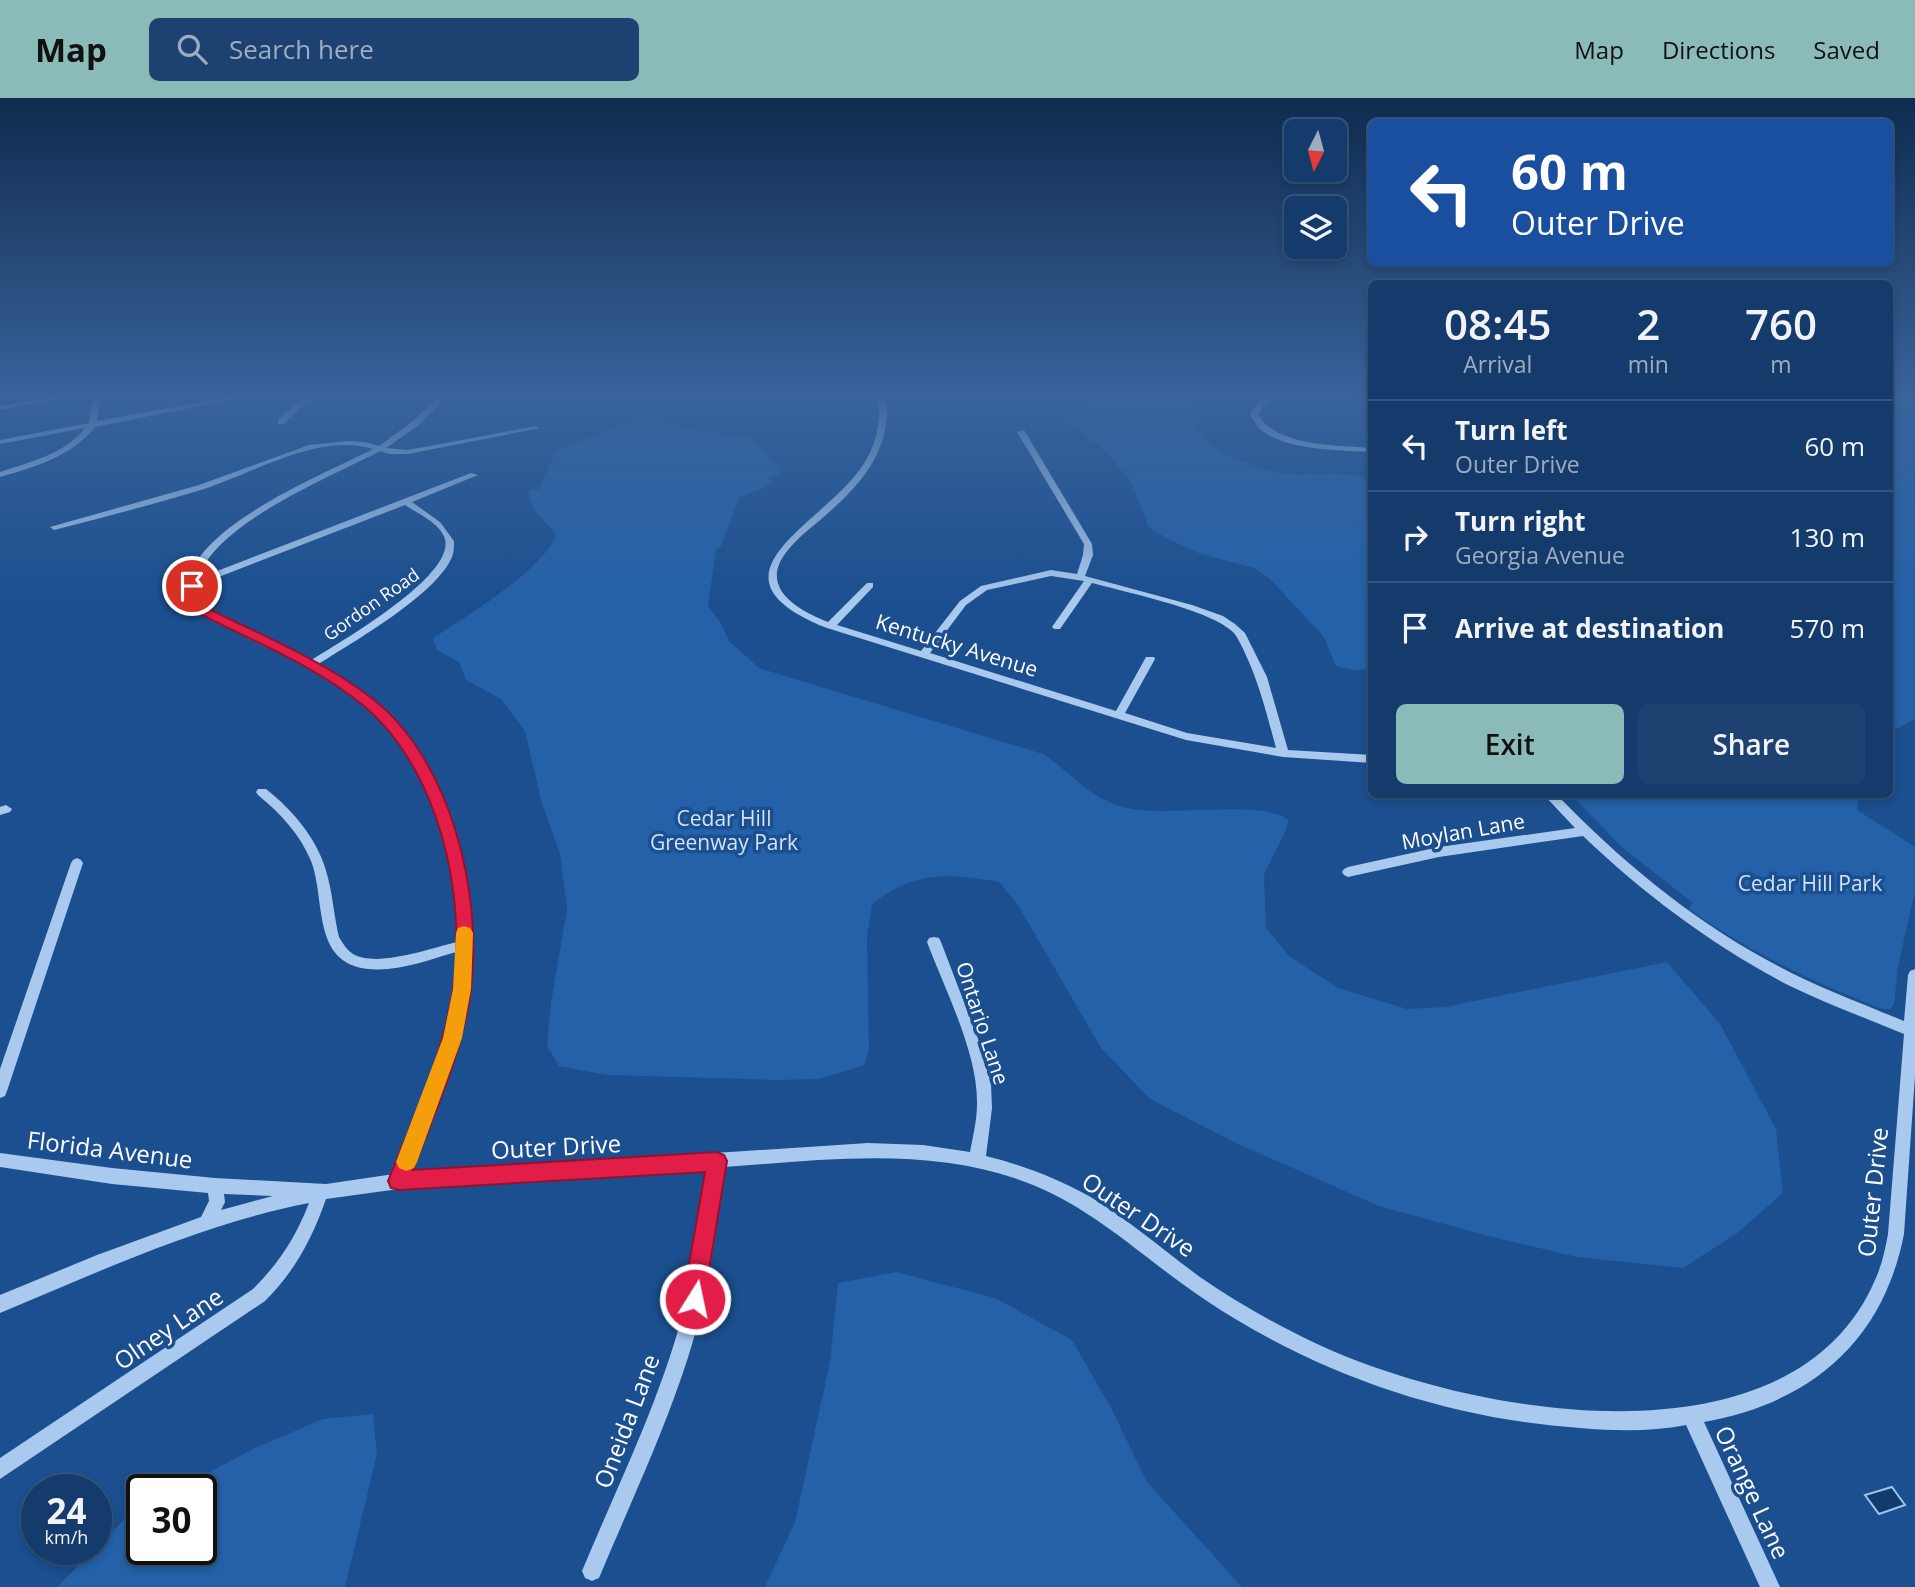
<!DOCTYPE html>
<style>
:root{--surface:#143b6b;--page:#1d4271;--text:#f1f3f6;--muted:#9dadc1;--line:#33557e;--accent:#8bbbb9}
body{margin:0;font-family:"Open Sans",sans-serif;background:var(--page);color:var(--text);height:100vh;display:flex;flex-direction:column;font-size:26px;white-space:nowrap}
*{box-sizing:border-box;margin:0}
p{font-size:23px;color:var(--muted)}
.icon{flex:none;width:38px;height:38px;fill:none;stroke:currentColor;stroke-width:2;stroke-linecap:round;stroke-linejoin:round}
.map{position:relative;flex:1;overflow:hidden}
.drawer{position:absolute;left:1368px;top:182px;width:525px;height:518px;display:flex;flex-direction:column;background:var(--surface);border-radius:10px;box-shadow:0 4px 10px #0003,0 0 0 2px var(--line)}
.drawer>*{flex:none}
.hud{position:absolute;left:1368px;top:21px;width:525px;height:147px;border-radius:10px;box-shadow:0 4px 10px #0003,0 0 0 2px var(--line);background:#1a4fa0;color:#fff;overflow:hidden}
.needle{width:46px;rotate:186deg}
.buttons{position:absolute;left:1284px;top:21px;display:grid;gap:14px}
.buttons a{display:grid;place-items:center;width:63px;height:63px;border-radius:10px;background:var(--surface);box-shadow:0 4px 10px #0003,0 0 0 2px var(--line);font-size:35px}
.speed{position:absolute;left:21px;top:1376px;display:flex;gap:14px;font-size:35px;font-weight:700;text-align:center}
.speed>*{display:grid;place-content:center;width:91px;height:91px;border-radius:50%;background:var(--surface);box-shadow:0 4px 10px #0003,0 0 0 2px var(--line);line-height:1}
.speed small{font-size:18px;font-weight:400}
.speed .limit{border:4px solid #111;border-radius:10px;background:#fff;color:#111}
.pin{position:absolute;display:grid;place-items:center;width:60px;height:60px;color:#fff;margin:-30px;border:4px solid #fff;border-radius:50%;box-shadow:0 2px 7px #0007}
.me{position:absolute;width:77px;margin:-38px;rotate:10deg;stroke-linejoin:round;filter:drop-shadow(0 0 5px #0008)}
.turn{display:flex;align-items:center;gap:24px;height:147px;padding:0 28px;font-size:32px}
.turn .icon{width:91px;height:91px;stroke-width:2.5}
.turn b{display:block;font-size:49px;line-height:60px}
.eta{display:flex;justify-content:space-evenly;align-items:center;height:119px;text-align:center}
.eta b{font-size:42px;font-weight:600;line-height:49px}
.cta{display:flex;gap:14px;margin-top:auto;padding:14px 28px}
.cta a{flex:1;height:80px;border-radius:10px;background:var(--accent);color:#111;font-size:28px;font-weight:600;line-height:80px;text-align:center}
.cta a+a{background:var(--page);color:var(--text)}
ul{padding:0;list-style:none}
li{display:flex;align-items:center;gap:21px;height:91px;padding:0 28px;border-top:2px solid var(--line)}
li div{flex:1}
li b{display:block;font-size:26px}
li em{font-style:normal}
header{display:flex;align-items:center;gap:42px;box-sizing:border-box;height:98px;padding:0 35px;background:var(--accent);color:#111}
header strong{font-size:33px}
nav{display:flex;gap:38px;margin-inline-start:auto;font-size:24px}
.search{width:490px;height:63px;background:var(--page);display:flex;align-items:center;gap:18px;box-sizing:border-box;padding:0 24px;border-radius:10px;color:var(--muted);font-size:26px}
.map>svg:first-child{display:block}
.green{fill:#2461a8}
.water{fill:#123a6d;stroke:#9cc4f0;stroke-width:2}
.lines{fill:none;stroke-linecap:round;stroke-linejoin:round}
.minor{fill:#a9c9ee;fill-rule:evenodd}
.wall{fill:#245895}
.shaded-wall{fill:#1d4779}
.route{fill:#e11d48;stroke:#92132f;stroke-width:2}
.slow{fill:#f59e0b}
.labels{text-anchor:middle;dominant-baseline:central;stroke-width:7;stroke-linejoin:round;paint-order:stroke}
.far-street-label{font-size:18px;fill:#fff;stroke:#1b4f8f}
.street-label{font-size:21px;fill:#fff;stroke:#1b4f8f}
.park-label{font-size:21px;fill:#cfe3fa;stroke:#1b4f8f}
.near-street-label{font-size:24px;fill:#fff;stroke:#1b4f8f}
</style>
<header>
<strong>Map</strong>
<div class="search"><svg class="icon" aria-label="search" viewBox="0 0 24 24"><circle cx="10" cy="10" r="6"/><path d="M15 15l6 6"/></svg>Search here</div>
<nav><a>Map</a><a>Directions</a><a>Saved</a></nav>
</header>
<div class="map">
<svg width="1915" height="1489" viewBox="0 0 1915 1489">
<rect width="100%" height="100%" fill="#1b4f8f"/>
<path class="green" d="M1105,295H1191C1190,307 1190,321 1197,332C1214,357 1260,372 1288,376C1315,379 1351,369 1372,386V571L1354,572L1336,568L1323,538L1269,480L1254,470L1201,456L1166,440L1148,428L1132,385L1109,357L1082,334L1056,318L1063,312L1101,299Z
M1890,299L1915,305V621L1890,634Z
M648,323L753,341L781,371L779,376L768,381L773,385L739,400L721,448L716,451L708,508L720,524L729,543L759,570L1043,656C1072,675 1087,699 1123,709C1165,721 1259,700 1289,722L1285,734L1264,777L1266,830L1289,858L1338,890L1407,911L1445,909L1667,864L1720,926L1776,1031L1783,1095L1736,1136L1683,1170L1577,1159L1488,1138L1379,1108L1238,1046L1150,1001L1101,950L1018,807L999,784C949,775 914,773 872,806L867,838L869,950L865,967L819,981L779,982L607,977L559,968L547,948L551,905L567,811L560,756L541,702L525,633L501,601L466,582L459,564L437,552L433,540C462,521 550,468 556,435C544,423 529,411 529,393L538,392L557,352L623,327Z
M1571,697H1855L1859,702L1857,712L1915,749V793L1898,868L1894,907L1890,911H1882C1813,884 1749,854 1689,811L1693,805L1624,751Z
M896,1174L995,1200L1072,1242L1111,1310L1147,1384L1242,1489H765L795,1424L830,1264L838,1185Z
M373,1316L377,1356L345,1489H57L130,1416L142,1410V1451H201V1391H177L255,1350L323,1321Z"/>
<path class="water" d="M1892,1389L1905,1407L1879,1416L1865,1397Z"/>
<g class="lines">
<path class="minor" d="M73,295H88L0,312V308Z
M93,295H101L97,323L250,295H265L95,329C72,358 35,369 0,379V374C30,364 65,356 85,330L0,346V342L89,325Z
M308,295H316L284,326H278V322Z
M442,295H450L449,296L513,295L509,297L445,301L419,327L386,350L408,352L536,328L540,330L408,356H390L380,353C333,378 213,426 199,480L471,375L478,377L412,404L440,424L454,443C454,448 454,455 452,459C436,497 353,544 317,567C350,585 382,606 405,635C472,720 482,837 459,939C448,986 428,1030 410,1075L868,1045L923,1047L970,1054C973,1038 977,1022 977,1006C978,955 945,892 927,844L929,840L934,839L939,840L941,844L980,946L991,986L992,1010L986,1058C1022,1067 1056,1080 1089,1098C1128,1121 1163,1152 1200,1179C1236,1204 1275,1226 1315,1245C1465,1316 1791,1377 1875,1182C1882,1167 1885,1152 1888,1136L1904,936C1866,920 1827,906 1790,888C1713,848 1645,797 1583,738L1439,759L1348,779L1344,777L1342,774L1344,771L1348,769L1439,749L1575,730L1543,696H1556C1619,761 1688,819 1767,862C1811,887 1858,904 1904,923L1908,877L1910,873L1915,871V978L1904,1136C1883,1244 1810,1305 1704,1324L1780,1489H1760L1686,1327C1651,1334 1615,1333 1580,1330C1447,1321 1315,1276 1204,1201C1147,1163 1097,1113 1033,1087C934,1047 827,1062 724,1069C718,1113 714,1157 704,1201C682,1298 637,1389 599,1480L592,1483L585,1480L582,1473C619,1384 663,1297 686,1203C697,1159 701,1114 708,1070L399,1091L326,1101C312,1141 295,1173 265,1203L0,1381V1360L253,1191C279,1165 296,1139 309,1105C201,1126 101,1173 0,1215V1197L97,1157L201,1119L209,1103L208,1095L112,1086L0,1069V1055L112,1070L215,1080L326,1086L394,1076C410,1036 429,997 440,955C450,922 454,889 456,854C428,862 398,874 368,871C311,865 326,801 311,763C300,736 280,715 258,697L256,694L258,691H266C294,713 320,744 328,780C333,799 334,819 339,839C343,846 347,852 353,856C377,870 431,850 457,844C454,753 435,672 366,608C343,587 313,572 285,558C266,549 247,540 228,530C220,527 211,523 204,518C197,511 192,499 187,491C190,429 323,377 373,351C319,334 254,375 204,391C155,406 104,419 54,432L50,429L199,387L309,347L347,343L365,344L379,348L413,323ZM405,407C417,415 440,425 445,441C455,479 338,545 310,563L211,513L197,491L198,487ZM224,1096L273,1098L221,1112L225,1104Z
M878,295H886C889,322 885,344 871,367C860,385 844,401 828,415C815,427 799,438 788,452C757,489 797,512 828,524L867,485H873V489L837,527L921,553L960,503L981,488L1051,472L1077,476L1083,457L1084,446L1017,334L1024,332L1092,446L1093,457L1085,478L1192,507L1223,518L1235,526L1245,535L1267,579L1288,652L1372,657V665L1283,659L1186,642L827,530C694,477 824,427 863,367C878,344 881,322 878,295ZM1051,478L1084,483L1052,529L1054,531H1060L1092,485C1125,494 1212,512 1234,535C1238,540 1241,547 1244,553C1259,584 1267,617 1276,650L1187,635L1125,615L1155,561L1154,559H1146L1116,613L930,555L966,507L987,492Z
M1265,295H1273L1258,316C1275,349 1339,347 1372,350V354C1340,352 1284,353 1259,330C1255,326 1253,321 1250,316Z
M6,707L12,711L10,714L0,717V709Z
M77,760L81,762L83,765L7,993L5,998L0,1000V971L71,765L73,762Z"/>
</g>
<path class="wall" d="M1022,295H1053L1042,302Z"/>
<path class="shaded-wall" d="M1046,295H1053L1042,302V297Z"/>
<linearGradient id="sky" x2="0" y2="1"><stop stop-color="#0f2b4f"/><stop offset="0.59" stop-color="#39639b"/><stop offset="1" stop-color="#39639b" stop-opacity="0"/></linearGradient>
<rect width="1915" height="503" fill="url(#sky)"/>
<path class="route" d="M192,484L196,485L203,503L211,512C266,539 324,563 373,601C451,662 483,796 471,891C463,954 435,1013 413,1072L717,1054L724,1057L727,1063L703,1209L695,1212L687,1209L683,1201L705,1074L399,1092L391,1090L388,1083C413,1020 443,958 453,891C467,798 439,671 364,608C317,569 257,545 202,517L191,504L186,488Z"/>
<path class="slow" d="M464,828L470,830L473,835L471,891L462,940L417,1064L414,1070L406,1073L399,1070L396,1064L443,940L453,891L456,835L458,830Z"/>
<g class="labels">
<g class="far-street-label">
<text transform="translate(371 506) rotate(-35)">Gordon Road</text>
</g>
<g class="street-label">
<text transform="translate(957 547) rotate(17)">Kentucky Avenue</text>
<text transform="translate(1463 733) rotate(-10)">Moylan Lane</text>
<text transform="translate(983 925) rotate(72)">Ontario Lane</text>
</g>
<g class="park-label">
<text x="724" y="720">Cedar Hill<tspan x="724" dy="24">Greenway Park</tspan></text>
<text x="1810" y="785">Cedar Hill Park</text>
</g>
<g class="near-street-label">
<text transform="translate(556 1048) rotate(-3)">Outer Drive</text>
<text transform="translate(110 1051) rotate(7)">Florida Avenue</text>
<text transform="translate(1872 1094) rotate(-84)">Outer Drive</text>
<text transform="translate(1139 1116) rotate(34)">Outer Drive</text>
<text transform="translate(168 1230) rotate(-34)">Olney Lane</text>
<text transform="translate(626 1323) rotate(-69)">Oneida Lane</text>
<text transform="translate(1753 1394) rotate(65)">Orange Lane</text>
</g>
</g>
</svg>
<div class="buttons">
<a><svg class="needle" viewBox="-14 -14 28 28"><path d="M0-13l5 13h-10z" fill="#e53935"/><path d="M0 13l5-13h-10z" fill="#9dadc1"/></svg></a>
<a><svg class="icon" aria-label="layers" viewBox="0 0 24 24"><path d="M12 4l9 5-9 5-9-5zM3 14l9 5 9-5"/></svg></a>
</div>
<div class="speed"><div>24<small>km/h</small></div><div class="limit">30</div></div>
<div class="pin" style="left:192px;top:488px;background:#d93025"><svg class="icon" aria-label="arrive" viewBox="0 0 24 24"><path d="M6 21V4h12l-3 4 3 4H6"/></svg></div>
<svg class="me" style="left:695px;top:1201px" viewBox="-20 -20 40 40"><circle r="17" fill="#e11d48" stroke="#fff" stroke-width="3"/><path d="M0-11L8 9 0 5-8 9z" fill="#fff"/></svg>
<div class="hud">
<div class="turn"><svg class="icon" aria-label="left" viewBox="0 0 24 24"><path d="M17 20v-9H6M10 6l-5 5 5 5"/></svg><div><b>60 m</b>Outer Drive</div></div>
</div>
<section class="drawer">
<div class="eta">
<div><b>08:45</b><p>Arrival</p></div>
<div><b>2</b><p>min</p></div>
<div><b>760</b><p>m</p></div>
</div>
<ul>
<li><svg class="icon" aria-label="left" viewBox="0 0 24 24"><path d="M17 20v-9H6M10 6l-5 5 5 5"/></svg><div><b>Turn left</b><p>Outer Drive</p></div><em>60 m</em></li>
<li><svg class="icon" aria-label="right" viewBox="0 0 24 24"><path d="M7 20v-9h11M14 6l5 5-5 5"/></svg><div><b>Turn right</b><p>Georgia Avenue</p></div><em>130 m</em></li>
<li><svg class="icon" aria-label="arrive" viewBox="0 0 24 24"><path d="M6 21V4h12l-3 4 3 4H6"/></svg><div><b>Arrive at destination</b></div><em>570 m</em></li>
</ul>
<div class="cta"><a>Exit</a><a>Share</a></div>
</section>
</div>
